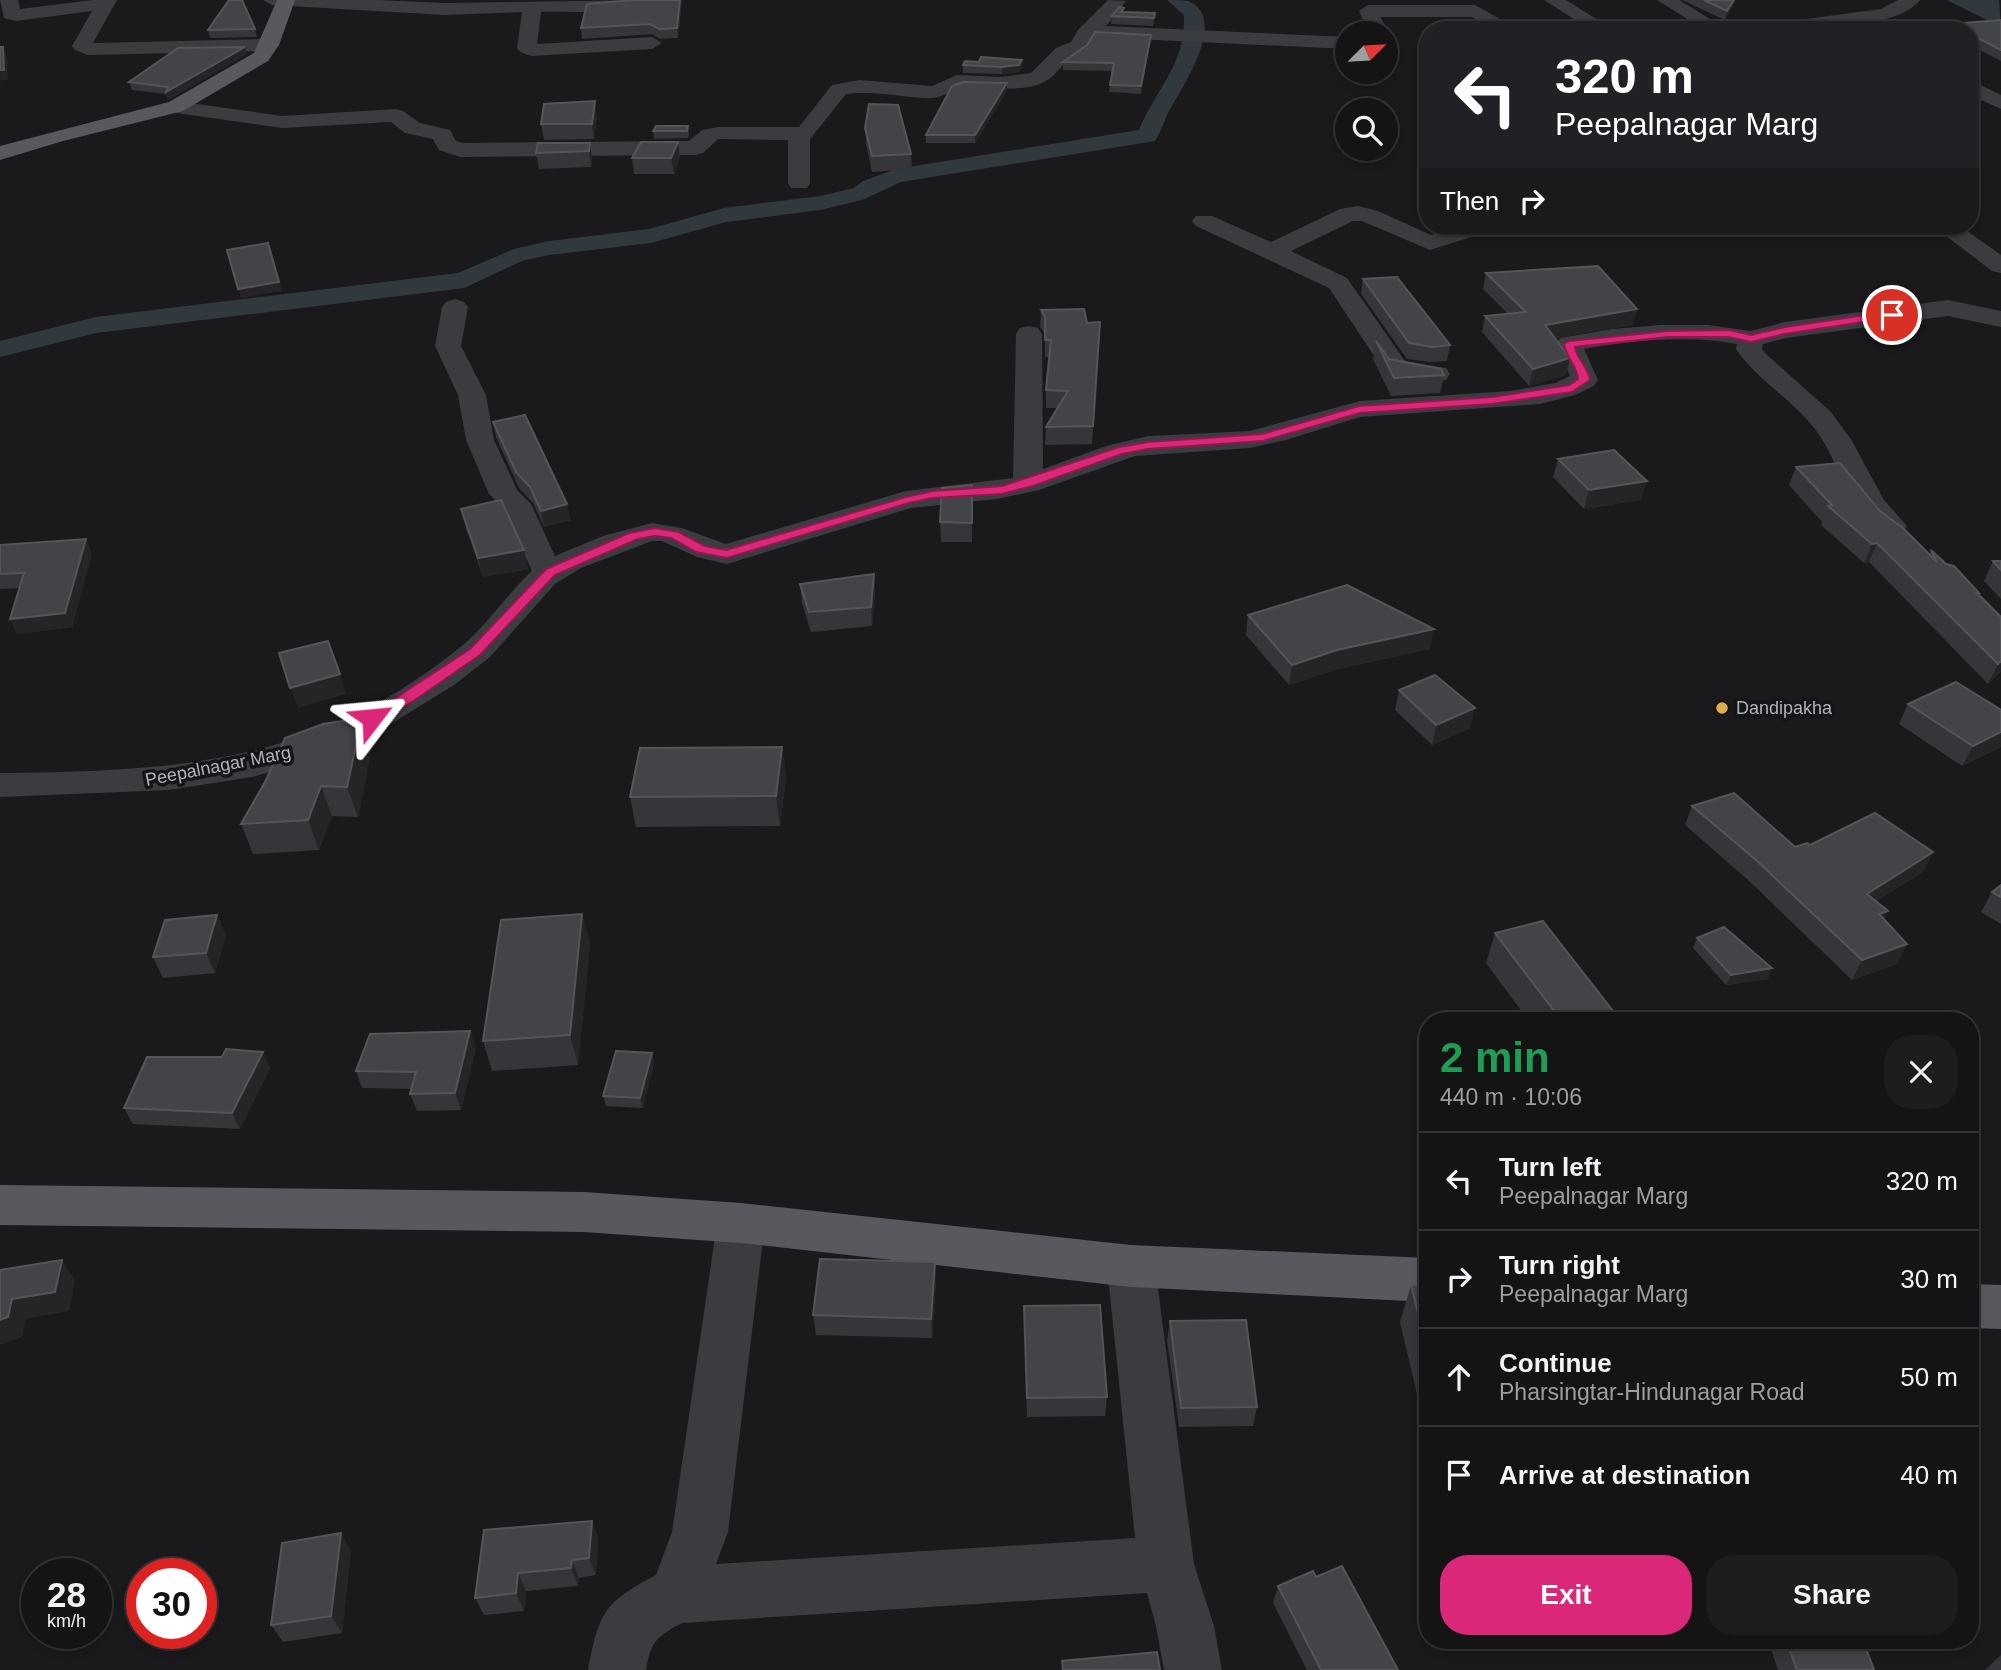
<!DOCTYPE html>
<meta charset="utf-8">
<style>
:root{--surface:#141415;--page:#1d1d1e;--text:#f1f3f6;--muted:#9d9ea0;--line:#333334;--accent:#db2777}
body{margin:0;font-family:Helvetica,sans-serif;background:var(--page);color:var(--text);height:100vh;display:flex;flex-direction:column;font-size:26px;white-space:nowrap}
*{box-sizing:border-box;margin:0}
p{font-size:23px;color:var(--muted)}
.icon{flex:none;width:38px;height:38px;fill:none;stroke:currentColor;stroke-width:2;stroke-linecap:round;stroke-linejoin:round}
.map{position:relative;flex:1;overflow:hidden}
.side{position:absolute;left:1419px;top:1012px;width:560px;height:637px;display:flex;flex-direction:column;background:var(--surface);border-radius:28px;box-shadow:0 4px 10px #0003,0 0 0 2px var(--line)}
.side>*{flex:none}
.guide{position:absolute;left:1419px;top:21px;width:560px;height:214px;border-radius:28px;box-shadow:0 4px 10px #0003,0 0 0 2px var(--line);background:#202124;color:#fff;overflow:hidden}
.needle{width:46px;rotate:66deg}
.tools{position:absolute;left:1335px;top:21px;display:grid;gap:14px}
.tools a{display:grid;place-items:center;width:63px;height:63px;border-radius:50%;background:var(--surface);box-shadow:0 4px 10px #0003,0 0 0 2px var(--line);font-size:35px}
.speed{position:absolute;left:21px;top:1558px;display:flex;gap:14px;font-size:35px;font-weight:700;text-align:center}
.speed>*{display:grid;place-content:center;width:91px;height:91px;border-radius:50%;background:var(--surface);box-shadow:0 4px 10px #0003,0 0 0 2px var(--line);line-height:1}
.speed small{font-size:18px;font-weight:400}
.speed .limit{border:10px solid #d22;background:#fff;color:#111}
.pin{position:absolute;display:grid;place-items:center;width:60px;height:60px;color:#fff;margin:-30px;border:4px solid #fff;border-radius:50%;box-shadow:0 2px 7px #0007}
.me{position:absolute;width:77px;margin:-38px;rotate:61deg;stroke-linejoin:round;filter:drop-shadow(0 0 5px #0008)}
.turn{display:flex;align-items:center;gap:24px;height:147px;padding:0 21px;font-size:32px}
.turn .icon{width:91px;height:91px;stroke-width:2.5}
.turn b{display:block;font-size:49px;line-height:60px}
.then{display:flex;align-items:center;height:66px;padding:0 21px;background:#0003;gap:14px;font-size:26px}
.round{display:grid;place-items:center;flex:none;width:74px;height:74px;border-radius:28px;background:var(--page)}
.head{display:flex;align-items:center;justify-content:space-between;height:119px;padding:0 21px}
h1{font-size:42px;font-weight:700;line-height:52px;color:#1e9e55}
.cta{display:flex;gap:14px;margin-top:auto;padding:14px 21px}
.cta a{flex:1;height:80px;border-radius:28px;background:var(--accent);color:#fff;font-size:28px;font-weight:700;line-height:80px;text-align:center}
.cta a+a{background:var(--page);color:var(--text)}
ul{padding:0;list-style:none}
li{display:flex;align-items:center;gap:21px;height:98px;padding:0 21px;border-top:2px solid var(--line)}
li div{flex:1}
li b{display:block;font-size:26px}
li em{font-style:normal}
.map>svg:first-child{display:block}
.water{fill:#31393f}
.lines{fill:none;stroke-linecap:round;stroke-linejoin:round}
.canal{fill:#31393f;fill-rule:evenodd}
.minor{fill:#3b3c40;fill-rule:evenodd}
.major{fill:#58595f;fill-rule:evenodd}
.wall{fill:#36363a}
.shaded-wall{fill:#252528}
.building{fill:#434447;stroke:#545559;stroke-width:2}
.route{fill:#db2777;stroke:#8e194d;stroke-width:2}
.poi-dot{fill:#dfad4e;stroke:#151517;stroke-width:2.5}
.labels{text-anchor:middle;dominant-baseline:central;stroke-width:7;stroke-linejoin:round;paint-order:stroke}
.poi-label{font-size:18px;fill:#aeb2ba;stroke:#151517;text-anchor:start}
.street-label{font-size:18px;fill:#aeb2ba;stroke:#151517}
</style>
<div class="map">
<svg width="2001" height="1670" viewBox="0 0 2001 1670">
<rect width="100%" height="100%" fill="#1a1a1c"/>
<path class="water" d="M1947,0H1999L2001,27Z"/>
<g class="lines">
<path class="canal" d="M1167,0C1173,0 1183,0 1188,1C1230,18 1181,89 1169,111C1164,121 1161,132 1155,141L901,182L862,200L820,210L726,222L651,243L549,255L522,261L464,288L96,333L0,357V341L96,317L458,273L514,249L549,241L649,229L724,208L820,196L854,188L863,181L896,169L1139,130C1156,88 1186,65 1184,15Z"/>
<path class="minor" d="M0,0H18L20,9L93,0H117L93,43L269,39L279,45L269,51L88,55L75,50L72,46L92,11L16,21L4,18Z
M263,0H378L445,3L650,0C636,16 564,11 541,12L537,44L652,37L662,43L652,49L531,56L520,52L517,48L522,12L445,15L272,5Z
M1108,0L1126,1L1106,26L1348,37V49L1093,37L1086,50C1062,59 1060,74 1044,82C1021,94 986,85 963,87C952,88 944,98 932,98C903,98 874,90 846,94L810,139V183L807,188H791L788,183V140L718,139L703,153L695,155L460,157L439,150L433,139L405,133L391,122L282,128L176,113L169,111L166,107L169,103L176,101L282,116L396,109L403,111L420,123L450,130L456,141L463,143L689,141L702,130L718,127H799L832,85L859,80L932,86L957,75L1002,77L1031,73L1056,48L1071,42L1078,30Z
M1544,0H1566L1614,30H1591Z
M1657,0H1679L1728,30H1705Z
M1898,0H1920C1896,31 1798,30 1760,30L1769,24L1881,9Z
M1368,5H1475L1520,30H1496L1472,17H1380L1390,33L1386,37V33H1370L1359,11Z
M1970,80L2001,95V109L1970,95Z
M1358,206L1378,211L1431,235L1454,226H1480L1468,238L1430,250L1362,221H1353L1291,251L1347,278L1405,361L1446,368L1450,374L1446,380L1436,382L1386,374L1329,288L1196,226L1192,221L1196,216H1212L1271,242L1340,209Z
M1933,226H1960L2001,255V273L1992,271Z
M455,299L464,302L468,307L461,346L486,395L494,440L517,490L531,504L555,556L603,536L652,523L682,528L726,544L906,491L1013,478L1016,334L1020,328L1029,326L1038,328L1042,334L1043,469L1106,446L1148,436L1250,431L1360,401L1510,391L1555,383L1570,376L1556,344L1560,338L1613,329L1660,325H1708L1751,331L1785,322L1948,300L2001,311V327L1948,316L1786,338L1763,344L1762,349L1767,355L1831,412L1852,441L1884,500L1907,526L1902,533C1893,535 1885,536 1877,530C1846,503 1839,461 1815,429C1792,399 1758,381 1736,349L1737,344C1687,335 1633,340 1584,349L1598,380L1594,386L1575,395L1540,404L1360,417L1286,440L1250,448L1135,456L1039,490L997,499L911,508L727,564L697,557L662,541H652L581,568L555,584L490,657L454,685L381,730L306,762L252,777L169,790L0,797V773C178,771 318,764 463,645C488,624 507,594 532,571L503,508L489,494L466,440L458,395L435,346L442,307L446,302Z
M741,1203L758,1209L765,1223L728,1532L716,1564L1135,1538L1107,1266L1114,1251L1131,1245L1148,1251L1155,1266L1194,1564L1214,1626L1222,1670H1164L1156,1626L1147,1593L682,1623C656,1637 651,1641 646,1670H588C599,1613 603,1603 656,1575L672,1532L717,1223L724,1209Z"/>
<path class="major" d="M277,0H295L279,45L268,61L183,111L63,141L0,160V146L169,102L254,53Z
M0,1185L584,1192L741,1203L1131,1245L1428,1258V1302L1131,1287L741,1243L584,1232L0,1225Z
M1970,1284L2001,1285V1329L1970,1328Z"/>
</g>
<path class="wall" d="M682,0L678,38L660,39L652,34L582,39L581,28Z
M1682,0H1735L1733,5L1725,20Z
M1124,8V12L1155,13L1153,26L1111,24L1112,16Z
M2001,20V61L1970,45V30H1949L1951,24Z
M255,29L257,37L210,38L208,30Z
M1151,35L1141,94L1109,92L1110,85L1113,71L1063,70V62Z
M247,54L168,100L166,94L132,90L129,82Z
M963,65L1022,67L1019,72L1002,74L963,73Z
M1007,91L975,143H926V135Z
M597,117L594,139L544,140L541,124Z
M688,126L689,134L688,138L654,139L653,131Z
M865,128L911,154L912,169L872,172L866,143Z
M678,142L680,158L674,174H634L632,158Z
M590,143L592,158L591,167L539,169L536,153Z
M1486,273L1637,309L1632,325L1555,338L1570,358L1566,375L1529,386L1482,332L1485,316L1508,314L1483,289Z
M1363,279L1450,345L1447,361L1430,362L1407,359L1361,294Z
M1041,310L1087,323L1100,322L1092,444L1045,445L1046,427L1057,408H1046V390L1050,357H1045V334L1040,327Z
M1376,341L1389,359L1444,375L1440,393L1391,396L1373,359Z
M493,422L571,520L544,527L533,503L519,488L496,437Z
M1558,459L1641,500L1584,509L1553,477Z
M1796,467L1880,511L1929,555L1931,550L1979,593L1978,595L2001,617V671L1988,684L1869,562L1864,563L1821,525L1822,522L1789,485Z
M972,485V542H941L940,522Z
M461,509L524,550L528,569L483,577L466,528Z
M0,545L92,553L72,627L17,634L10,619L19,588L0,589Z
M1993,561H2001V599L1984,581Z
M874,574L875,593L872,626L811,632L802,603L800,584Z
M1248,615L1430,649L1334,670L1289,685L1246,635Z
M1399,690L1470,728L1432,745L1395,710Z
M1908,704L2001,710V747L1962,766L1899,724Z
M372,747L358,817L332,816L319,850L253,854L241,824Z
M782,747L786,777L780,826L636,827L630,797Z
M1692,806L1795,847L1933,852L1923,872L1876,901L1888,911L1884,919L1907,944L1897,964L1852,980L1748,880L1685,825Z
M2001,885V924L1981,912L1992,892Z
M582,914L590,944L578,1065L492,1071L483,1041Z
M217,915L226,936L215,973L163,978L153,957Z
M1495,933L1620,1020H1528L1486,963Z
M1697,938L1768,979L1726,985L1693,948Z
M476,1048L461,1110L417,1111L410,1094L412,1089L362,1088L356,1071Z
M263,1052L270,1068L240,1129L133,1124L124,1108L222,1057Z
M652,1053L654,1063L643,1108L606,1106L603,1096Z
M935,1262L936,1281L932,1338L816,1335L813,1315Z
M1411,1285H1428V1441L1400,1322Z
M1024,1306L1107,1397L1105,1416L1027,1417Z
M1170,1321L1257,1407L1253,1426L1179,1427L1167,1340Z
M592,1521L598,1539L596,1575L579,1578L578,1586L526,1591L524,1611L484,1615L475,1598Z
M341,1533L351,1551L342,1633L283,1642L271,1625Z
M1316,1577L1398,1670H1307L1273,1603L1278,1586Z
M1768,1640H1863L1874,1670H1778Z
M2001,1655V1670H1985Z"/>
<path class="shaded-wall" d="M680,0H682L678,38L677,28Z
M1734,0H1735L1733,5L1725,20L1727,11Z
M1151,35L1150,42L1141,94V86Z
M3,47L7,57L8,80L0,81V70Z
M245,47L247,54L168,100L166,92Z
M1022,60V67L1019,72L1002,74V67Z
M1007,83V91L975,143V135Z
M595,101L597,117L594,139L592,124Z
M678,142L680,158L674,174L671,158Z
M590,143L592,158L591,167L589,151Z
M271,251L282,291L241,298L238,289Z
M1637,309L1632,325L1541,341L1545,325Z
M1570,358L1566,375L1529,386L1533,369Z
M1647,481L1641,500L1584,509L1589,490Z
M567,504L571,520L544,527L541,511Z
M86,539L92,553L72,627L17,634L10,619Z
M1877,543L1869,562L1864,563L1872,544Z
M524,550L528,569L483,577L478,558Z
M874,574L875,593L872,626L871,607Z
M1434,629L1430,649L1334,670L1289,685L1292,665L1337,650Z
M2001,661V671L1988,684L1998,664Z
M340,674L346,694L298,708L290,688Z
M1475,708L1470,728L1432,745L1436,725Z
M362,718L372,747L358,817L347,787Z
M2001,732V747L1962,766L1973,746Z
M782,747L786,777L780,826L776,796Z
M321,786L332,816L319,850L308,820Z
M1933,852L1923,872L1858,913L1867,894Z
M1888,911L1878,930L1879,914Z
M582,914L590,944L578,1065L570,1035Z
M217,915L226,936L215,973L206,953Z
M1907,944L1897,964L1852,980L1862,960Z
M1772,968L1768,979L1726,985L1731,975Z
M470,1031L476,1048L461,1110L455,1093Z
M263,1052L270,1068L240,1129L232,1113Z
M652,1053L654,1063L643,1108L640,1098Z
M62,1260L75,1280L69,1311L26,1319L22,1337L0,1345V1320L12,1299Z
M935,1262L936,1281L932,1338L931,1319Z
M592,1521L598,1539L596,1575L589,1558Z
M341,1533L351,1551L342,1633L331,1616Z
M572,1560L579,1578L578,1586L571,1568Z
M518,1573L526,1591L524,1611L516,1593Z"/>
<path class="building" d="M229,0H242L255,29L208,30Z
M633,0H680L677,28L659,29L650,24L581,28L587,4Z
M1704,0H1734L1727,11Z
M1119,7L1124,8L1121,12L1155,13L1154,18L1112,16Z
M2001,20V50L1970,34V30H1962L1951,24Z
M1095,32L1151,35L1141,86L1110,85L1114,63L1063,62L1087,45Z
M0,47H3L4,70H0Z
M245,47L166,92L168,87L129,82L178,48Z
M981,57L1022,60L1019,65L1002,67L963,65L965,61L979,62Z
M963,82L1007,83L975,135H926L952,86Z
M595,101L592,124H541L544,104Z
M869,104L898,105L911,154L872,156L865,128Z
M656,126H688L687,131H653Z
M641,142H678L671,158H632Z
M538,143H590L589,151L536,153Z
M268,243L279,282L238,289L227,250Z
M1598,266L1637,309L1545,325L1570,358L1533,369L1485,316L1526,312L1486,273Z
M1397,277L1450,345L1432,347L1409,343L1363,279Z
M1084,309L1087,323L1100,322L1093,426L1046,427L1068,391L1046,390L1051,340H1045V317L1041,310Z
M1376,341L1389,359L1441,369L1444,375L1394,378Z
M525,415L567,504L541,511L530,487L516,472L493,422Z
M1614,450L1647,481L1589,490L1558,459Z
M1840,463L1880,511L1903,528L1937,562L1931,550L1946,564L1954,566L1979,593H1977L2001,617V661L1998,664L1877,543L1872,544L1828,506L1832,505L1796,467Z
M972,485V523L940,522L942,488Z
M501,500L524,550L478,558L461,509Z
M86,539L65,613L10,619L24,573L0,574V545Z
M1993,561H2001V570Z
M874,574L871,607L809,612L800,584Z
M1347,585L1434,629L1337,650L1292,665L1248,615Z
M328,641L340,674L290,688L279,653Z
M1435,675L1475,708L1436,725L1399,690Z
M1956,682L2001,710V732L1973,746L1908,704Z
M362,718L347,787L321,786L308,820L241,824L265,782L285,738L323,724Z
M782,747L776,796L630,797L640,748Z
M1734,793L1795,847L1807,843L1810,845L1875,813L1933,852L1867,894L1888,911L1879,914L1907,944L1862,960L1756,860L1692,806Z
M2001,885V897L1992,892Z
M582,914L570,1035L483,1041L501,920Z
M217,915L206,953L153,957L165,920Z
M1543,921L1620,1020H1561L1495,933Z
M1724,927L1772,968L1731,975L1697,938Z
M470,1031L455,1093L410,1094L416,1072L356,1071L370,1034Z
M226,1049L263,1052L232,1113L124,1108L147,1057H222Z
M616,1051L652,1053L640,1098L603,1096Z
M820,1259L935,1262L931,1319L813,1315Z
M62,1260L55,1292L12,1299L8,1317L0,1320V1270Z
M1411,1285H1428V1352Z
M1100,1305L1107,1397L1027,1398L1024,1306Z
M1246,1320L1257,1407L1181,1408L1170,1321Z
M592,1521L589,1558L572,1560L571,1568L518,1573L516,1593L475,1598L484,1530Z
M341,1533L331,1616L271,1625L282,1543Z
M1342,1566L1398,1670H1321L1278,1586L1313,1571L1316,1577Z
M1786,1640H1863L1874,1670H1797Z
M1157,1652L1160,1670H1063L1062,1661Z"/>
<path class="route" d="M1892,311L1896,312V317L1785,334L1751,342L1729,337H1668L1575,347C1577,360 1588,366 1590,380L1572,392L1492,404L1360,413L1263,441L1148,449L1122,454L1033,486L1002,494L932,498L909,503L727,558L696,552L671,538L655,536L638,539L555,575L480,655L415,700L378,721L372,722L365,718L470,649L546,569L629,533L655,528L679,532L705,546L726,550L906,497L932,491L1002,486L1119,447L1148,442L1262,434L1359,406L1492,397L1569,385L1578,379C1577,365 1566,358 1564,344L1569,341L1668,331L1729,330L1751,335L1785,327Z"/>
<circle class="poi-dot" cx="1722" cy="708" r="7"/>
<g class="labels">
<g class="poi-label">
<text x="1736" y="708">Dandipakha</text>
</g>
<g class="street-label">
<text transform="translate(218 766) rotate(-11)">Peepalnagar Marg</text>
</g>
</g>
</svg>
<div class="tools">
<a><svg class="needle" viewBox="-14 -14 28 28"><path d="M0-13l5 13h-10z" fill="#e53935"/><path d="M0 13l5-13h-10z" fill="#9d9ea0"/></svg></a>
<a><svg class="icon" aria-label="search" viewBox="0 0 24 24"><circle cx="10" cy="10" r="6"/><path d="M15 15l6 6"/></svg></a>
</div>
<div class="speed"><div>28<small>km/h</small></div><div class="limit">30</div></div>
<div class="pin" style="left:1892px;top:315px;background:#d93025"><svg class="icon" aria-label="arrive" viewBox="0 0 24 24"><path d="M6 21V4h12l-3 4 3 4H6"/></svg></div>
<svg class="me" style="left:372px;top:718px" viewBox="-20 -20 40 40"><path d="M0-17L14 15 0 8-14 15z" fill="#db2777" stroke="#fff" stroke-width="4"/></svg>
<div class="guide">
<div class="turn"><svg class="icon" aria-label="left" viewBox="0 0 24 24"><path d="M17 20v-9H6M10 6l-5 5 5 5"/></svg><div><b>320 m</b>Peepalnagar Marg</div></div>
<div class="then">Then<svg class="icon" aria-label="right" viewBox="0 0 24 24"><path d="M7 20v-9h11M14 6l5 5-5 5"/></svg></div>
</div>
<section class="side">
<div class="head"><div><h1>2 min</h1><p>440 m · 10:06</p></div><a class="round"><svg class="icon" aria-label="close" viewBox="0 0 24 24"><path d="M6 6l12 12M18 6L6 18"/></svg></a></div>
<ul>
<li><svg class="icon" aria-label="left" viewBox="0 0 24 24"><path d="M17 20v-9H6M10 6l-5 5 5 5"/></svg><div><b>Turn left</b><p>Peepalnagar Marg</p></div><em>320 m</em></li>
<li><svg class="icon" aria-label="right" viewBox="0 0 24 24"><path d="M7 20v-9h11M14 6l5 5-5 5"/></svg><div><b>Turn right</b><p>Peepalnagar Marg</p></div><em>30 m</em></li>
<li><svg class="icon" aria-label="ahead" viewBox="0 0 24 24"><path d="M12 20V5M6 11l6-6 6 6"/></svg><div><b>Continue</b><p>Pharsingtar-Hindunagar Road</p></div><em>50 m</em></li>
<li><svg class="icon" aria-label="arrive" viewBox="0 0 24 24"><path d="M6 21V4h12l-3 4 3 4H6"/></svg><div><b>Arrive at destination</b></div><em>40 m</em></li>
</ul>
<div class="cta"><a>Exit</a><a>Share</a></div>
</section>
</div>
